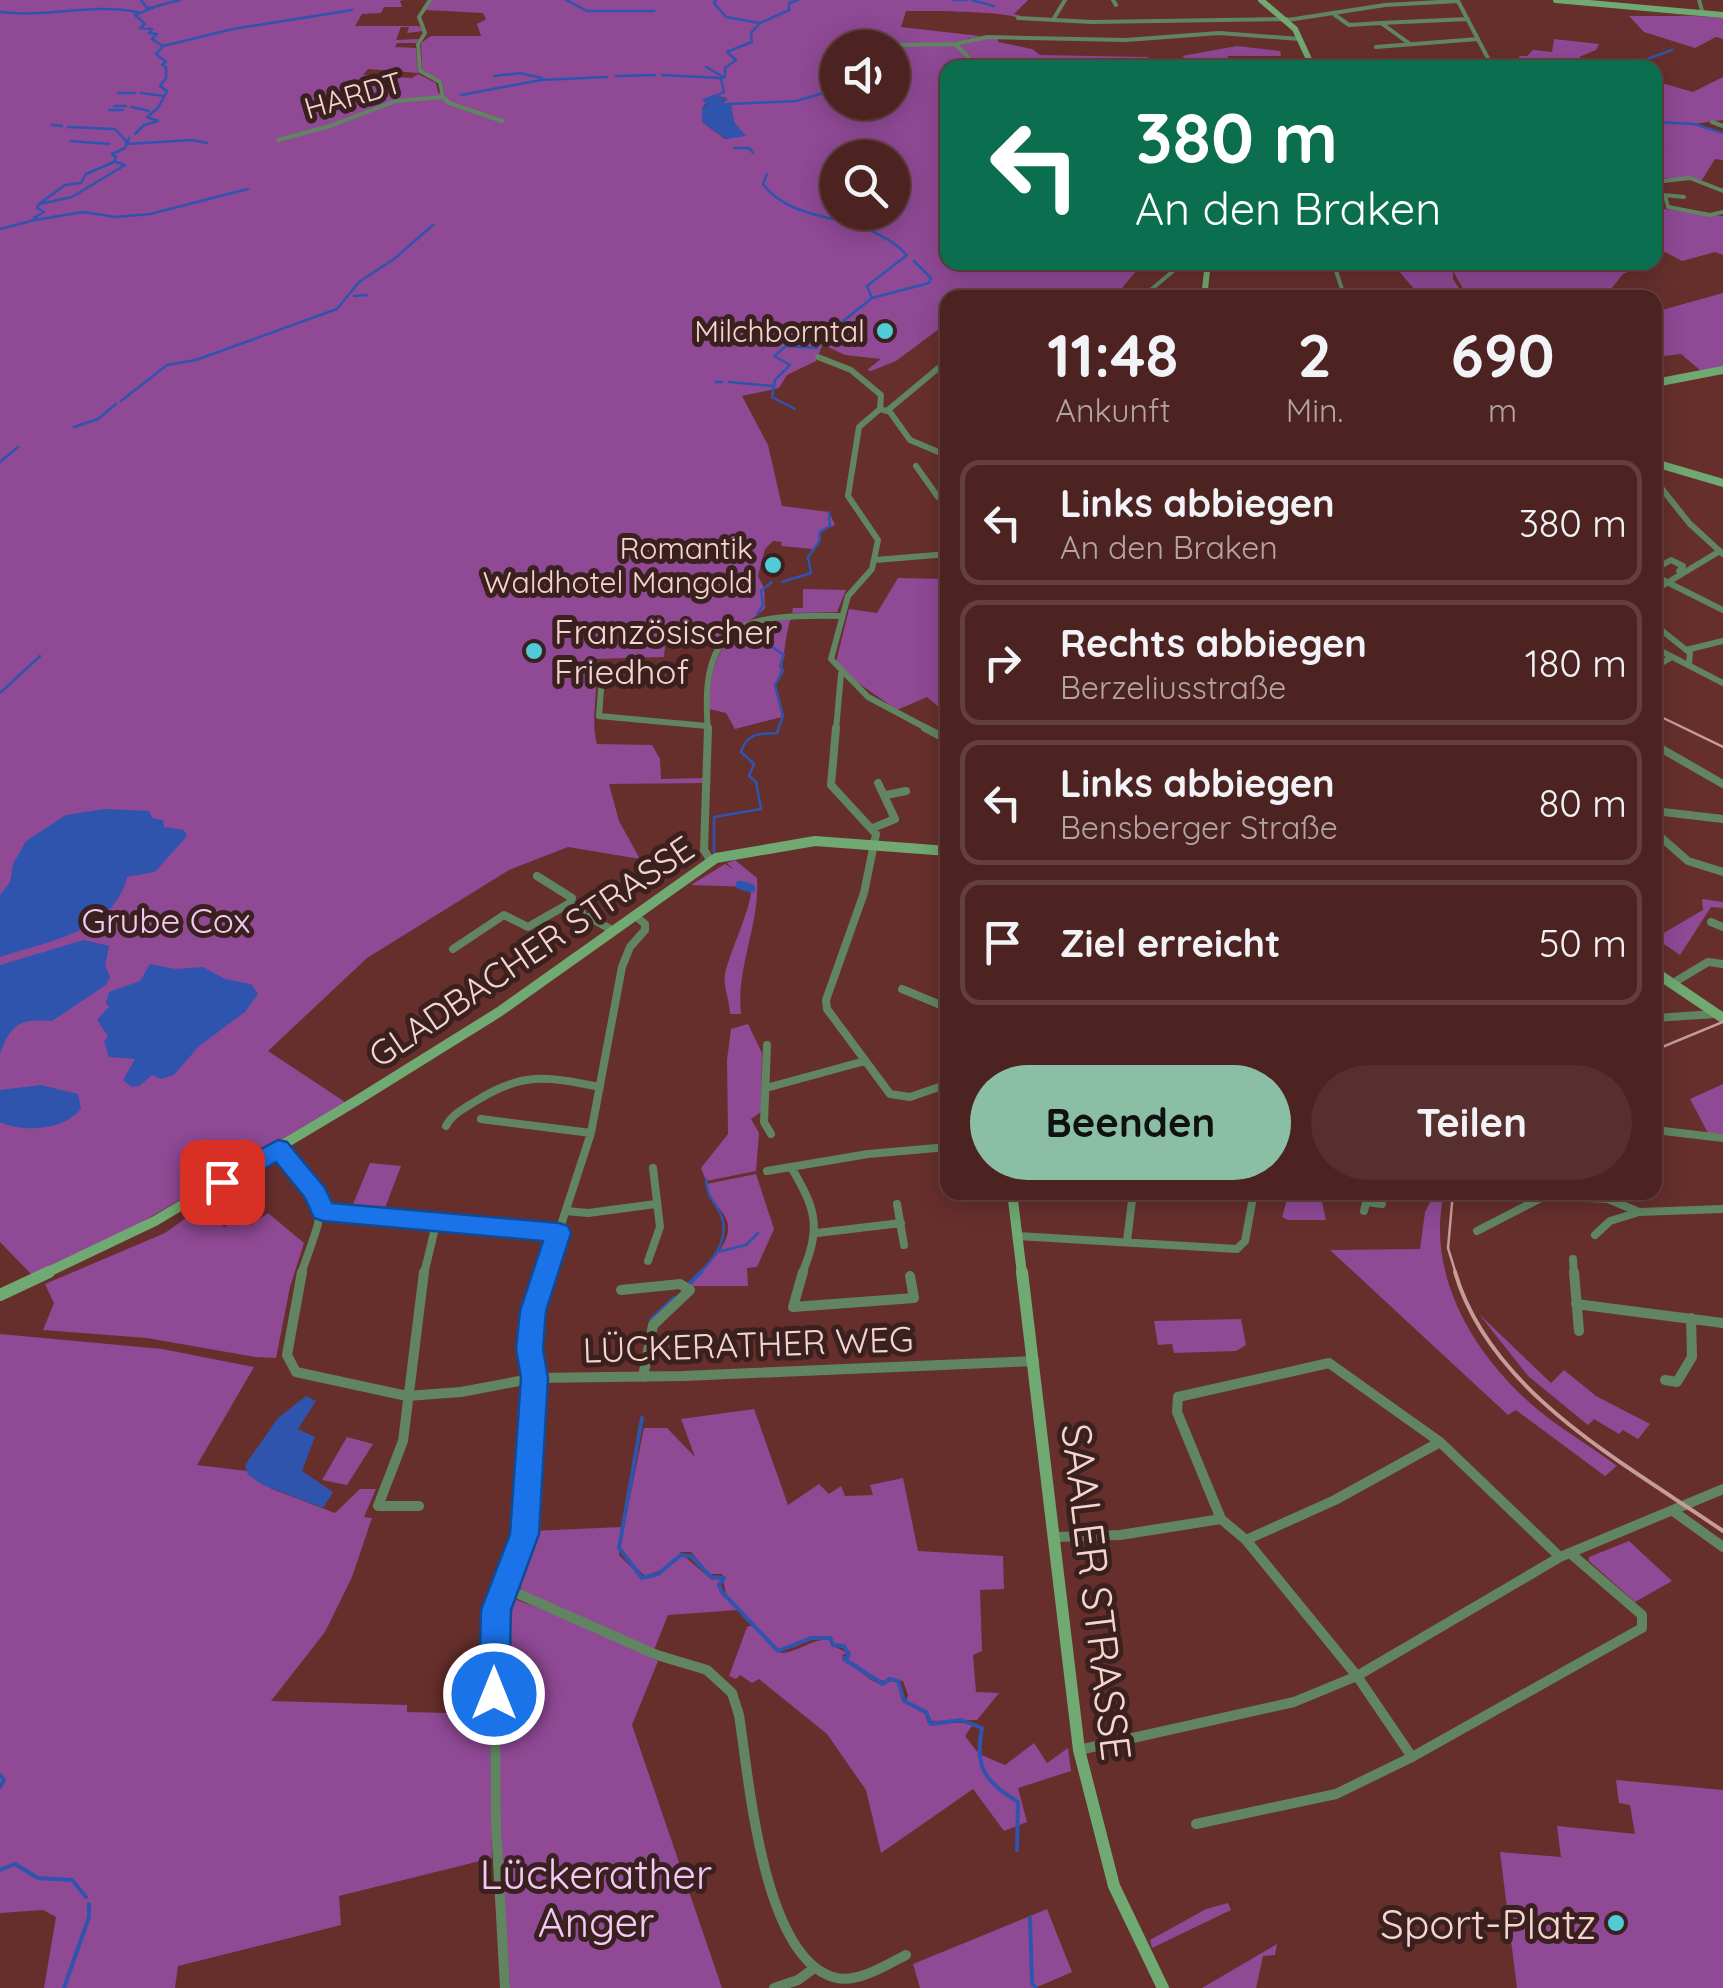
<!DOCTYPE html>
<html lang="de">
<meta charset="utf-8">
<style>
:root{--surface:#4c2321;--page:#562f2e;--text:#f1f3f6;--muted:#b2a4a5;--line:#63403f;--accent:#8abfa5}
body{margin:0;font-family:Quicksand,sans-serif;background:var(--page);color:var(--text);height:100vh;display:flex;flex-direction:column;font-size:38px;white-space:nowrap}
*{box-sizing:border-box;margin:0}
p{font-size:32px;color:var(--muted)}
.icon{flex:none;width:55px;height:55px;fill:none;stroke:currentColor;stroke-width:2;stroke-linecap:round;stroke-linejoin:round}
.map{position:relative;flex:1;overflow:hidden}
.panel{position:absolute;left:940px;top:290px;width:722px;height:910px;display:flex;flex-direction:column;background:var(--surface);border-radius:20px;box-shadow:0 5px 25px #0003,0 0 0 2px var(--line)}
.panel>*{flex:none}
.guide{position:absolute;left:940px;top:60px;width:722px;height:210px;border-radius:20px;box-shadow:0 5px 25px #0003,0 0 0 2px var(--line);background:#0b6e4f;color:#fff;overflow:hidden}
.controls{position:absolute;left:820px;top:30px;display:grid;gap:20px}
.controls a{display:grid;place-items:center;width:90px;height:90px;border-radius:50%;background:var(--surface);box-shadow:0 5px 25px #0003,0 0 0 2px var(--line);font-size:50px}
.pin{position:absolute;display:grid;place-items:center;width:85px;height:85px;color:#fff;margin:-42px;border-radius:20px;box-shadow:0 5px 15px #0006}
.me{position:absolute;width:110px;margin:-55px;rotate:0deg;stroke-linejoin:round;filter:drop-shadow(0 0 8px #0008)}
.turn{display:flex;align-items:center;gap:35px;height:210px;padding:0 30px;font-size:45px}
.turn .icon{width:130px;height:130px;stroke-width:2.5}
.turn b{display:block;font-size:70px;line-height:85px}
.eta{display:flex;justify-content:space-evenly;align-items:center;height:170px;text-align:center}
.eta b{font-size:60px;font-weight:700;line-height:70px}
.cta{display:flex;gap:20px;margin-top:auto;padding:20px 30px}
.cta a{flex:1;height:115px;border-radius:60px;background:var(--accent);color:#111;font-size:40px;font-weight:700;line-height:115px;text-align:center}
.cta a+a{background:var(--page);color:var(--text)}
ul{padding:0;list-style:none}
li{display:flex;align-items:center;gap:30px;height:125px;margin:0 20px 15px;padding:0 10px;border:5px solid var(--line);border-radius:20px}
li div{flex:1}
li b{display:block;font-size:38px}
li em{font-style:normal}
.map>svg:first-child{display:block}
.green{fill:#8f4995;fill-rule:evenodd}
.water{fill:#2f54ae}
.lines{fill:none;stroke-linecap:round;stroke-linejoin:round}
.stream-far1{stroke:#2f54ae;stroke-width:2.5}
.stream{stroke:#2f54ae;stroke-width:4}
.canal{stroke:#2f54ae;stroke-width:9}
.street-far3{stroke:#618561;stroke-width:4}
.street-far2{stroke:#618561;stroke-width:6}
.street-far1{stroke:#618561;stroke-width:8}
.street{stroke:#618561;stroke-width:10}
.secondary-far3{stroke:#70a971;stroke-width:6}
.secondary-far2{stroke:#70a971;stroke-width:8}
.secondary-far1{stroke:#70a971;stroke-width:10}
.secondary{stroke:#70a971;stroke-width:12}
.tram-far1{stroke:#c59c98;stroke-width:2.5}
.tram{stroke:#c59c98;stroke-width:4}
.route{fill:#1a73e8;stroke:#114b97;stroke-width:2.5}
.poi-dot{fill:#52cbd8;stroke:#3a211f;stroke-width:4}
.labels{text-anchor:middle;dominant-baseline:central;stroke-width:10;stroke-linejoin:round;paint-order:stroke}
.far-street-label{font-size:30px;fill:#f6d4d0;stroke:#3a211f}
.far-poi-label{font-size:30px;fill:#f6d4d0;stroke:#3a211f;text-anchor:end}
.poi-label{font-size:35px;fill:#f6d4d0;stroke:#3a211f;text-anchor:start}
.park-label{font-size:35px;fill:#f2caf4;stroke:#3a211f}
.street-label{font-size:35px;fill:#f6d4d0;stroke:#3a211f}
.near-street-label{font-size:42px;fill:#f6d4d0;stroke:#3a211f}
.near-park-label{font-size:42px;fill:#f2caf4;stroke:#3a211f}
.near-poi-label{font-size:42px;fill:#f6d4d0;stroke:#3a211f;text-anchor:end}
</style>
<div class="map">
<svg width="1723" height="1988" viewBox="0 0 1723 1988">
<rect width="100%" height="100%" fill="#662f2c"/>
<path class="green" d="M0,0H403L400,1L402,7H384L381,13L362,14L355,26H419L423,31L407,33L409,27H401L396,40L419,39L416,43H397L395,47L416,48L418,73L368,69L363,75L412,78L418,74L436,83L438,92L445,96L442,81L422,73L421,43L431,36H481L477,24L486,19L483,13L425,10L432,0H1028L1014,14L1021,16L1018,18C1004,11 929,11 906,11L901,27L980,36L952,43L896,46L955,45L975,65L948,68V262L1139,263L1131,268L1137,270L1122,288L1102,297H1044L1021,291L999,297L948,298L947,326L937,323L943,326L896,361L871,371L867,370L881,359L845,355L828,347L825,338L816,361L787,375L779,388L742,396L768,445L782,506L829,512L835,525L819,532L821,538L813,549L781,546L782,542L773,541L765,549L758,576L764,588L765,608C751,623 731,630 715,645L665,646L664,657L592,659C602,688 589,716 597,744L652,745L660,759L661,779L704,778V783L609,784L619,821L640,859L568,847L509,870L367,958L268,1051L345,1102L127,1231L32,1275L0,1242ZM866,47L892,48V102H838V48ZM713,95L727,98L723,103L731,106L734,122L744,135L725,139L702,122V108ZM838,158H892V212H838Z
M1628,11L1723,18V39L1716,37L1695,48L1644,32L1629,16H1691Z
M969,38H998V42L1032,49L1040,55L1148,57L1161,67H983L959,46L958,43Z
M1554,39L1599,44L1596,50L1579,57L1605,67H1523L1519,56H1527L1533,50L1552,52Z
M1237,46L1280,51L1281,56H1227L1235,67H1198L1182,56Z
M1723,77V120L1694,124L1723,133V160L1715,159L1702,180L1655,178V151H1666L1655,149V81L1693,92Z
M1655,208L1723,216V255L1715,252L1682,261L1665,252L1655,259Z
M1392,263H1647L1623,274L1611,289L1622,298L1466,294L1453,271V279L1465,297H1421Z
M1723,293V367L1701,371L1681,354L1655,357V312Z
M898,578L947,579V714L927,697L897,710L851,678L836,662L849,609L877,613Z
M803,589L846,590L837,612L792,613L793,608H803Z
M791,618C781,648 788,664 774,685L782,717L735,729L726,713L709,709C710,645 729,628 791,618Z
M735,860L757,878C760,925 736,967 741,1014H730C730,1001 723,987 725,974C730,950 753,905 751,887L691,885L725,864L734,870L727,863Z
M1702,899L1723,902V908L1711,907L1680,955L1655,938L1703,910Z
M748,1024L762,1053L761,1112L751,1119L759,1133L756,1171L706,1181L701,1168L728,1134L727,1060L731,1029Z
M1723,1084V1134L1708,1133L1690,1099Z
M370,1163L401,1166L383,1213L351,1209Z
M756,1174L774,1229L757,1267L747,1268L748,1286H687C701,1271 737,1242 726,1219C721,1206 707,1199 706,1184Z
M226,1189L234,1197L224,1209L226,1213L217,1219L224,1227L243,1216L251,1225L268,1213L304,1243L290,1287L276,1358L255,1357L147,1338L43,1330L54,1303L45,1284L165,1233Z
M1289,1193H1320L1326,1220H1288L1282,1217Z
M1435,1193H1444C1426,1273 1471,1350 1530,1403C1557,1427 1588,1444 1617,1466L1605,1476L1516,1410L1508,1415L1330,1250L1420,1249L1425,1212Z
M1479,1314L1551,1383L1564,1370L1596,1396L1650,1424L1638,1439L1623,1430L1619,1434L1594,1419L1588,1425L1528,1376Z
M1241,1319L1246,1345L1236,1351L1174,1353L1172,1344L1158,1345L1154,1321Z
M0,1334L162,1349L254,1367L197,1465L247,1471L272,1489L335,1513L360,1489H376L364,1517L372,1518L352,1577L325,1632L271,1701L407,1705V1712L490,1714L492,1858L339,1896L341,1925L178,1966L175,1988H44L56,1917L43,1910L0,1913Z
M754,1409L788,1505L819,1484L829,1494L841,1486L845,1496L873,1495L870,1485L903,1478L918,1551L1003,1556L1004,1589L980,1590L982,1651L973,1655L976,1692L999,1693L977,1720L930,1721L928,1713L906,1701L908,1695L903,1681C893,1679 886,1683 877,1679C865,1674 862,1665 848,1661L850,1651L833,1644L832,1637C808,1636 797,1650 780,1650L727,1599L722,1574H710L691,1552H681L669,1567L645,1576L628,1560L620,1546L644,1428H667L695,1457L681,1419Z
M347,1437L373,1444L347,1485L322,1480Z
M621,1527L619,1555L642,1578L657,1576L683,1555L712,1580L721,1576L720,1592L738,1610L668,1615L654,1650L524,1593L515,1579L531,1531Z
M1629,1541L1672,1581L1635,1602L1589,1561V1557Z
M507,1596L591,1628L658,1661L632,1725L722,1988H510L502,1871L497,1625Z
M753,1625L781,1653C798,1652 810,1640 829,1639L833,1646L848,1653L842,1655L847,1663C860,1669 868,1681 883,1685L891,1681L900,1683L902,1701L925,1714L928,1723H974L965,1736L979,1754L1005,1765L1034,1743L1047,1763L1068,1748L1071,1771L1018,1788L1027,1822L1004,1831L973,1789L881,1853L866,1790L827,1734L759,1679L752,1683L740,1675L736,1679L729,1676L747,1627Z
M1616,1780L1723,1790V1988H1517L1500,1852L1561,1857L1557,1826L1635,1834L1630,1805L1619,1803Z
M1228,1903L1231,1910L1152,1948L1150,1940L1206,1909Z
M1047,1909L1072,1972L1035,1988H920L913,1964Z
M1277,1944L1275,1955L1263,1956L1256,1988H1202Z"/>
<path class="water" d="M713,95L728,99L724,103L731,105L734,122L746,136L726,139L702,122V108L707,105L702,100Z
M105,809L149,811L152,818L163,820L164,827L184,830L187,836L155,872L127,877C115,931 46,942 0,957V895L10,882L13,864L26,841L66,815Z
M84,940L109,946L105,966L110,977L106,985L52,1021C20,1019 11,1023 0,1054V965Z
M150,964L176,969L203,967L225,979L251,984L258,994L245,1012L199,1046L174,1075L161,1079L152,1075L139,1086L132,1087L123,1080L135,1059L109,1057L104,1041L108,1036L97,1020L109,1007L106,1003L109,992L140,981Z
M41,1085L78,1094L81,1109C64,1130 24,1133 0,1122V1090Z
M306,1396L316,1401L298,1429L315,1437L302,1471L333,1492L323,1508L263,1485L248,1475L245,1465L278,1418Z"/>
<g class="lines">
<path class="stream-far1" d="M566,0L587,11H654
M716,0L714,3L726,17L759,23
M953,0H967
M971,0L994,6
M157,6L180,0
M0,12C46,18 92,3 137,12
M163,46L233,29L352,10
M706,67L722,76
M1649,68L1636,63L1672,50
M524,74L542,78
M662,75L720,78
M494,76L522,73
M616,76L655,75
M118,93H135
M141,93L164,96
M461,95L541,80L607,77
M714,97L724,92L721,78L725,77V68L736,60L727,52L752,42L751,33L760,23L789,10V3L798,0
M728,104L796,101L838,89
M114,106H126
M132,107L149,111
M109,110H123
M1655,122L1694,124L1723,133
M52,125L62,126
M68,127L115,129L127,142
M135,134L144,125L158,121L147,117L158,108L167,91L160,86L166,78V67L162,65L166,62L156,54L163,46L152,39L157,34L149,33L152,29L140,28L145,24L135,15L155,7L147,8L141,0
M71,141L109,144
M126,144L192,140L207,143
M734,148H749L753,153
M767,174L763,184C796,228 863,209 907,255L867,286L872,298
M40,204L72,197L125,165L116,162
M34,218L44,212L37,208L39,204L65,185L81,183L86,174L114,162L116,157L112,154L125,148L129,138
M29,221L83,212L116,217L150,214L248,189
M0,229L27,222
M354,296L367,295
M716,382H722
M729,382L772,386
M121,401L167,365L196,360L337,309L359,282L394,259L433,225
M795,409L772,397L775,380L790,365L774,356L786,346L817,348V342L872,298L929,283L931,278L914,261
M74,427L98,419L116,404
M0,462L18,447
M782,582L811,573L808,557L819,542L820,532L830,526L829,512
M757,615L763,605L761,591L772,582
M0,693L40,656
M714,852V817L761,809L756,782L749,776L754,764L741,752C747,733 758,734 777,733L783,716L775,685L783,671L780,666L784,655L769,645L756,627
M717,1252L746,1245L758,1233
M699,1274C716,1256 733,1234 718,1209C711,1198 706,1192 706,1179"/>
<path class="stream" d="M687,1286L701,1272
M651,1320L674,1298
M642,1418L619,1548L642,1578L658,1574L681,1555L691,1556L711,1577L724,1578L719,1585L722,1592L778,1651L811,1638H830L833,1645L844,1646L849,1655L844,1659L883,1684L889,1679L898,1681L904,1701L926,1712L931,1724L961,1720L982,1728C974,1767 985,1782 1018,1802L1017,1850
M0,1775L4,1780L0,1787
M0,1870L15,1864L38,1878L72,1880L86,1897
M1030,1918L1032,1983L1036,1988
M64,1988L89,1917V1904"/>
<path class="canal" d="M740,885L751,888"/>
<path class="street-far3" d="M430,0L419,17L425,33L418,44L420,71L440,82L443,97
M1113,0L1116,5
M1699,0L1703,14
M1335,15L1349,25L1381,23L1410,44
M1018,18L1092,22L1287,19
M1053,20L1065,0
M1288,20L1385,5L1458,1L1493,68
M1381,23L1468,19
M955,44L980,68
M848,46L955,44L987,37L1126,40L1219,33L1300,39
M1376,47L1478,39
M443,97L449,103L502,121
M1712,122L1723,126
M278,140L330,126L396,101L443,97
M1655,182L1690,178L1723,191
M1655,194L1684,197
M1665,195L1668,207L1710,215L1723,212
M1333,262L1345,298
M1141,298L1184,262"/>
<path class="street-far2" d="M818,357L851,370L881,395L880,409L890,412L910,440L948,456
M880,409L859,427L848,496L878,540L872,569L848,596L831,659L868,697L930,730
M888,410L948,360
M916,466L938,497L948,498
M1655,480L1689,523L1723,554
M875,560L948,554
M1655,569L1671,560L1683,566L1679,571
M1655,576L1723,610
M1655,590L1720,551
M1655,625L1690,653L1689,665
M1655,648L1723,683
M1686,650L1723,641
M595,665L602,676L599,716L707,726
M1655,667L1672,657
M708,730C698,619 747,614 842,616
M836,730L841,674"/>
<path class="street-far1" d="M708,728L704,850L711,861
M836,728L831,785L876,834L864,893L826,1000L827,1009L890,1094L910,1097L948,1084
M925,728L948,740
M1655,745L1723,784
M886,795L906,791
M1655,811L1723,819
M873,828L895,819L878,783
M1655,832L1688,861L1723,872
M569,904L582,913
M589,917L612,930
M1711,922L1723,927
M453,949L504,915L528,927L570,903L572,898L537,876
M1673,983L1708,962L1723,964
M902,989L948,1008
M1655,1018L1715,1014
M767,1045L764,1122L771,1134
M766,1088L865,1061
M481,1119L591,1133
M446,1126C452,1114 465,1108 476,1101C523,1071 548,1077 600,1087
M1655,1130L1723,1138
M278,1149C331,1210 327,1199 301,1274
M791,1167C817,1211 821,1227 802,1274
M767,1171L868,1154L948,1147
M1366,1202L1382,1204
M897,1204L904,1245
M323,1211L559,1233
M566,1211L588,1213L656,1204
M1364,1211L1369,1192
M1477,1231L1545,1196L1608,1199L1639,1212L1723,1209
M817,1233L901,1223
M1595,1235L1610,1221L1639,1212
M1017,1236L1237,1249L1245,1241L1254,1192
M1127,1241L1133,1192
M1573,1259L1574,1274
M648,1261L660,1227L653,1168
M424,1274L436,1224
M545,1274L591,1133L622,967L630,947L645,930V924L634,915"/>
<path class="street" d="M302,1272L287,1355L296,1372L407,1396L461,1392L535,1378L683,1376L1034,1361
M803,1272L793,1307L914,1298L910,1276
M1574,1272L1579,1331
M621,1290L680,1284L690,1290L653,1325L643,1377
M1576,1304L1723,1323
M1665,1380L1677,1382L1692,1357L1691,1318
M419,1506H378L403,1441L424,1272
M1673,1511L1723,1547
M1221,1519L1177,1412L1178,1397L1329,1363L1440,1442L1560,1557
M1054,1537L1120,1535L1221,1519L1246,1540L1335,1500L1440,1442
M1246,1540L1357,1676L1412,1757
M505,1588L657,1655L707,1670L732,1693L739,1715C749,1778 762,1955 833,1977C856,1985 886,1965 906,1955
M1079,1750L1294,1702L1357,1676L1560,1557L1723,1489
M1196,1824L1336,1794L1412,1757L1642,1628V1615L1570,1553
M505,1988L496,1825L494,1626L524,1534L535,1378L529,1349L533,1311L546,1272
M774,1988L798,1980L813,1969"/>
<path class="secondary-far3" d="M1261,0L1295,29L1313,68
M1556,0L1723,15
M1204,298L1208,262"/>
<path class="secondary-far2" d="M1655,383L1723,370
M1655,463L1723,483"/>
<path class="secondary-far1" d="M1655,972L1723,1018
M1012,1192L1022,1274
M44,1274L155,1221L356,1101L499,1012L716,858L815,841L948,851"/>
<path class="secondary" d="M1022,1272L1079,1750L1114,1886L1163,1988
M0,1295L49,1272"/>
<path class="tram-far1" d="M1655,714L1723,747
M1655,1050L1723,1022
M1453,1192L1448,1248L1456,1274"/>
<path class="tram" d="M1455,1272C1490,1393 1626,1464 1723,1531"/>
</g>
<path class="route" d="M278,1140L287,1142L325,1188L332,1203L559,1223L568,1226L571,1233L546,1311L543,1349L548,1378L539,1534L511,1610L509,1694L505,1704L494,1708L483,1704L479,1694L481,1610L510,1534L521,1378L516,1349L520,1311L543,1241L323,1221L314,1218L305,1198L276,1162L231,1188H213L210,1182L213,1175Z"/>
<g class="poi-dot">
<circle cx="885" cy="331" r="10"/>
<circle cx="773" cy="565" r="10"/>
<circle cx="534" cy="651" r="10"/>
<circle cx="1616" cy="1923" r="10"/>
</g>
<g class="labels">
<g class="far-street-label">
<text transform="translate(353 95) rotate(-16)">HARDT</text>
</g>
<g class="far-poi-label">
<text x="865" y="331">Milchborntal</text>
<text x="753" y="548">Romantik<tspan x="753" dy="34">Waldhotel Mangold</tspan></text>
</g>
<g class="poi-label">
<text x="554" y="631">Französischer<tspan x="554" dy="40">Friedhof</tspan></text>
</g>
<g class="park-label">
<text x="166" y="920">Grube Cox</text>
</g>
<g class="street-label">
<text transform="translate(531 951) rotate(-34)">GLADBACHER STRASSE</text>
<text transform="translate(748 1344) rotate(-2)">LÜCKERATHER WEG</text>
</g>
<g class="near-street-label">
<text transform="translate(1097 1592) rotate(83)">SAALER STRASSE</text>
</g>
<g class="near-park-label">
<text x="596" y="1873">Lückerather<tspan x="596" dy="48">Anger</tspan></text>
</g>
<g class="near-poi-label">
<text x="1596" y="1923">Sport-Platz</text>
</g>
</g>
</svg>
<div class="controls">
<a><svg class="icon" aria-label="sound" viewBox="0 0 24 24"><path d="M4 9h4l5-4v14l-5-4H4zM17 9q2 3 0 6"/></svg></a>
<a><svg class="icon" aria-label="search" viewBox="0 0 24 24"><circle cx="10" cy="10" r="6"/><path d="M15 15l6 6"/></svg></a>
</div>
<div class="pin" style="left:222px;top:1182px;background:#d93025"><svg class="icon" aria-label="arrive" viewBox="0 0 24 24"><path d="M6 21V4h12l-3 4 3 4H6"/></svg></div>
<svg class="me" style="left:494px;top:1694px" viewBox="-20 -20 40 40"><circle r="17" fill="#1a73e8" stroke="#fff" stroke-width="3"/><path d="M0-11L8 9 0 5-8 9z" fill="#fff"/></svg>
<div class="guide">
<div class="turn"><svg class="icon" aria-label="left" viewBox="0 0 24 24"><path d="M17 20v-9H6M10 6l-5 5 5 5"/></svg><div><b>380 m</b>An den Braken</div></div>
</div>
<section class="panel">
<div class="eta">
<div><b>11:48</b><p>Ankunft</p></div>
<div><b>2</b><p>Min.</p></div>
<div><b>690</b><p>m</p></div>
</div>
<ul>
<li><svg class="icon" aria-label="left" viewBox="0 0 24 24"><path d="M17 20v-9H6M10 6l-5 5 5 5"/></svg><div><b>Links abbiegen</b><p>An den Braken</p></div><em>380 m</em></li>
<li><svg class="icon" aria-label="right" viewBox="0 0 24 24"><path d="M7 20v-9h11M14 6l5 5-5 5"/></svg><div><b>Rechts abbiegen</b><p>Berzeliusstraße</p></div><em>180 m</em></li>
<li><svg class="icon" aria-label="left" viewBox="0 0 24 24"><path d="M17 20v-9H6M10 6l-5 5 5 5"/></svg><div><b>Links abbiegen</b><p>Bensberger Straße</p></div><em>80 m</em></li>
<li><svg class="icon" aria-label="arrive" viewBox="0 0 24 24"><path d="M6 21V4h12l-3 4 3 4H6"/></svg><div><b>Ziel erreicht</b></div><em>50 m</em></li>
</ul>
<div class="cta"><a>Beenden</a><a>Teilen</a></div>
</section>
</div>
